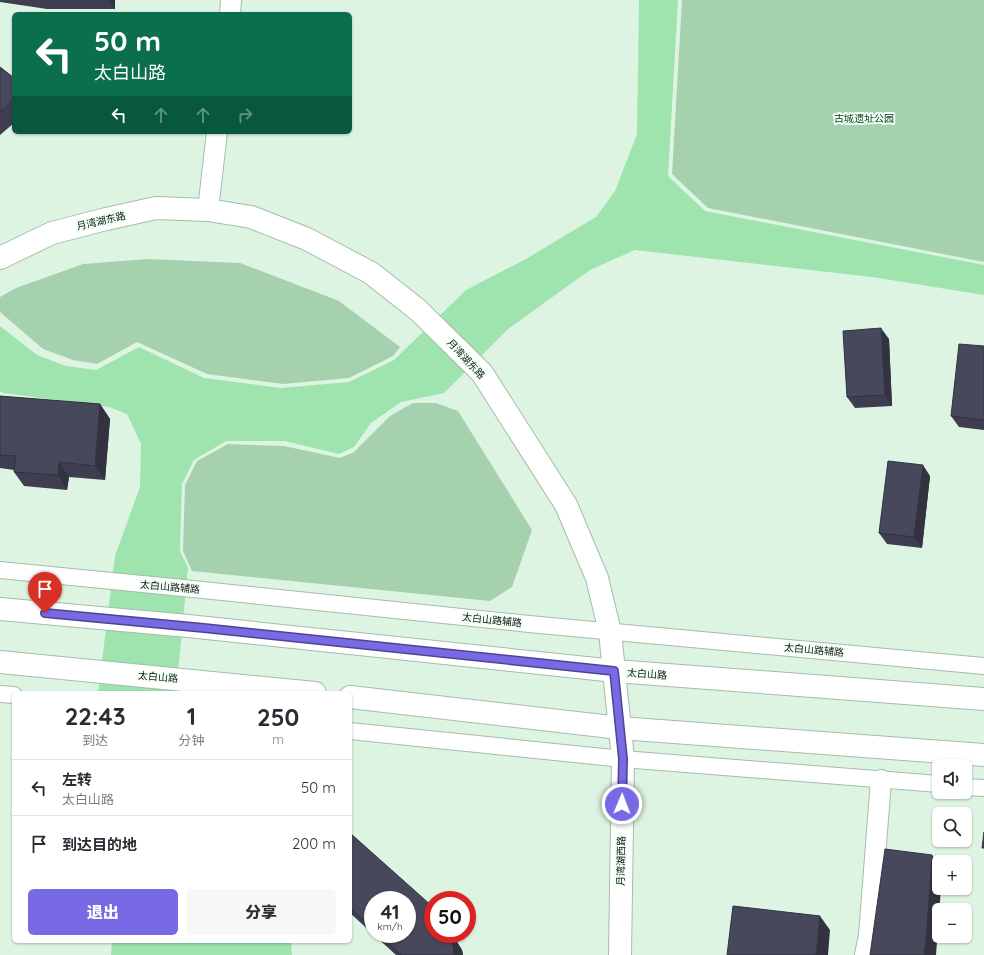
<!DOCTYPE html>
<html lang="zh">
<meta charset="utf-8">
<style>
:root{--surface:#fff;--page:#f7f7f7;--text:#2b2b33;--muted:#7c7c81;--line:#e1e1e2;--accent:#7869e4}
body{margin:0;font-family:Quicksand,"Noto Sans SC",sans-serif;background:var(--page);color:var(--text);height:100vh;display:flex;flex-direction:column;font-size:15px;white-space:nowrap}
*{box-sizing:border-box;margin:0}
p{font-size:13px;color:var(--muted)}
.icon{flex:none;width:22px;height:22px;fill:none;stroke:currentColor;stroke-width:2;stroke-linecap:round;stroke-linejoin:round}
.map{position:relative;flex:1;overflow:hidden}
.details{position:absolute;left:12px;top:691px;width:340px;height:252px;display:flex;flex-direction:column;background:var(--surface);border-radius:6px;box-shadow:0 1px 3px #0004}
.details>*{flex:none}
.top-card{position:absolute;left:12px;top:12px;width:340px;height:122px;border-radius:6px;box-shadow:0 1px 3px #0004;background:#0b6e4f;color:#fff;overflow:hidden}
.fabs{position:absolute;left:932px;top:759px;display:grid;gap:8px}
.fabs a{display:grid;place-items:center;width:40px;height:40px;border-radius:6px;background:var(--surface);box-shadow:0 1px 3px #0004;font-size:20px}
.speed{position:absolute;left:364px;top:891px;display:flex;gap:8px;font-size:20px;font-weight:700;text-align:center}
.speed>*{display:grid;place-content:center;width:52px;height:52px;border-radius:50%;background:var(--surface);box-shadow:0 1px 3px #0004;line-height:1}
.speed small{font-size:10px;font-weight:400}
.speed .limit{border:6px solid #d22;background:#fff;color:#111}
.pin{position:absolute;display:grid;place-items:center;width:34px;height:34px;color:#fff;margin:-41px -17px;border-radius:50% 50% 50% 0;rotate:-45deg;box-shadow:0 0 4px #0007}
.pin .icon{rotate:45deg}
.me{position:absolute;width:44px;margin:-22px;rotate:1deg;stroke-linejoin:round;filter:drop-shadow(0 0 3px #0008)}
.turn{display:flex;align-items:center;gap:14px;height:84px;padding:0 16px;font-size:18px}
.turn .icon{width:52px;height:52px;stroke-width:2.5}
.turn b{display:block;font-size:28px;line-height:34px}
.lanes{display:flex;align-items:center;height:38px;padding:0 16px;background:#0003;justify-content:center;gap:20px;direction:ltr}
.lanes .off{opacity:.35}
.eta{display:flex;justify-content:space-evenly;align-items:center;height:68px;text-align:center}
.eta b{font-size:24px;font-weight:800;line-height:28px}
.cta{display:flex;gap:8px;margin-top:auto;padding:8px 16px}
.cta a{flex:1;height:46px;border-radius:6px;background:var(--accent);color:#fff;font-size:16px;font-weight:800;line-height:46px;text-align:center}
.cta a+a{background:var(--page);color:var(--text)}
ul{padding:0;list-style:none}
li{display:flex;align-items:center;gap:12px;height:56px;padding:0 16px;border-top:1px solid var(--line)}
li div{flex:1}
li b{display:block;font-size:15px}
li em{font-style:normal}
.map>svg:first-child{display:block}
.green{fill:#a6d1ae}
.water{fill:#9fe3ae}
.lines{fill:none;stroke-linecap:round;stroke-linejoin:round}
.minor-casing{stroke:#a6bcaa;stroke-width:18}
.tertiary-casing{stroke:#a6bcaa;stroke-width:22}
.secondary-casing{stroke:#a6bcaa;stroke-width:24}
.minor{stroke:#fff;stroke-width:16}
.tertiary{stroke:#fff;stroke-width:20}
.secondary{stroke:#fff;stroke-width:22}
.wall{fill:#3e3e50}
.shaded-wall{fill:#323241}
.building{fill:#48485d;stroke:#323241}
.route-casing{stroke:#4e4494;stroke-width:10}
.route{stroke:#7869e4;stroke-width:7}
.labels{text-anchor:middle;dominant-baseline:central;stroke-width:4;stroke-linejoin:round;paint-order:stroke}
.park-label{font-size:10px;fill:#0e411f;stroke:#f1fff4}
.street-label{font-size:10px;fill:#0f1711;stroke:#f1fff4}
</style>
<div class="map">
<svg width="984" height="955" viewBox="0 0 984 955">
<rect width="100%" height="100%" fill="#def4e2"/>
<path class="green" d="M682,0H984V262L708,208L672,174Z
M148,259L240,263L339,301L400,347L393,356L349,378L283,384L207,374L137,342L97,364L73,360L43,349L0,312V297L16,288L83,264Z
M413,403H436L458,411L532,530L512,587L490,601L192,571L183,551L185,485L197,461L228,444L284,446L340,458L354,452L390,416Z"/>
<path class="water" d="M639,0H678L668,176L705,211L984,265V295L872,277L635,250L590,270L508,329L444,393L401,402L371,423L354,447L339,454L285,441H226L194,460L182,484L180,551L188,568L176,693H98L115,556L140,487L141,444L127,414L109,407L3,393L0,391V326L37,355L66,366L96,370L139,347L204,378L281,388L349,382L394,360L466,290L526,259L596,217L615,191L637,134Z
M112,941H291L292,955H111Z"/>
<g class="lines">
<g class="minor-casing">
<path id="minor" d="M0,570L193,589L529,624L984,666
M0,694L14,695
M350,731L623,759L939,784
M965,787L984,788"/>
</g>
<g class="tertiary-casing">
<path id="tertiary" d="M230,14L231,0
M208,210L217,132
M865,955L869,935L881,780"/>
</g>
<g class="secondary-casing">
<path id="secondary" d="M0,258L52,233L106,219L156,208L208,210L251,217L307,239L371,273L418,310L482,373L566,505L597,578L610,632L623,759L620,955
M0,609L188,626L615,671L984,699
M0,662L315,693
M350,697L620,728L984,755"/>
</g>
<use href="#minor" class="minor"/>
<use href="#tertiary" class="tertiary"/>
<use href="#secondary" class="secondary"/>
</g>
<path class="wall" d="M0,0H115V9H47L0,2Z
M0,67L14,78V123L0,135Z
M889,339L892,406L855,408L847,397Z
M984,346V430L959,427L951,416Z
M0,396L100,404L110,419L105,480L69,477L67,490L24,486L14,472V470L0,468Z
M930,476L922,548L887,544L879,533Z
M350,833L433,934H452L462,950L463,955H396L373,934H407L373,900V934L350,913Z"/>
<path class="shaded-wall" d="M108,0H115V9Z
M881,328L889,339L892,406L885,395Z
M100,404L110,419L105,480L95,466Z
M59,462L69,477L67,490L58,475Z
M923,465L930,476L922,548L914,537Z
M932,855L939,865V888H941L936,955H924Z
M820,916L830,930L828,955H816Z
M451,934H452L462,950L463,955H454Z"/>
<path class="building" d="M0,67L14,78V100L0,112Z
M881,328L885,395L847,397L843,331Z
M959,344L984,346V420L951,416Z
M0,396L100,404L95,466L59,462L58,475L14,472L16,456L0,455Z
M888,461L923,465L914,537L879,533Z
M984,832V848H982Z
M350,833L433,907V934H451L452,936L454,955H401L379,934H407V900H373V929L350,908Z
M885,849L932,855L926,942L924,955H870Z
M733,906L820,916L816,955H727Z"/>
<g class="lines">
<g class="route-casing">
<path id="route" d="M45,613L204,628L614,671L623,759L622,804"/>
</g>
<use href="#route" class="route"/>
</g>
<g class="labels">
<g class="park-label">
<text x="864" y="118">古城遗址公园</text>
</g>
<g class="street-label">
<text transform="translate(101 221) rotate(-13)">月湾湖东路</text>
<text transform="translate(466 359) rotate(47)">月湾湖东路</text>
<text transform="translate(170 587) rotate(5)">太白山路辅路</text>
<text transform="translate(492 620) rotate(6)">太白山路辅路</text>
<text transform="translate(814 650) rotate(5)">太白山路辅路</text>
<text transform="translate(647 674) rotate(4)">太白山路</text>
<text transform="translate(158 677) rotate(5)">太白山路</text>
<text transform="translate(621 861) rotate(-89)">月湾湖西路</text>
</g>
</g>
</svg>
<div class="fabs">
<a><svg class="icon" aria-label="sound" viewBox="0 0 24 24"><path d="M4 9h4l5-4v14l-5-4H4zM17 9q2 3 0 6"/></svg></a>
<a><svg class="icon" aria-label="search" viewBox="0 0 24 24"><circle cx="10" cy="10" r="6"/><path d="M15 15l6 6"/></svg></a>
<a>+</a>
<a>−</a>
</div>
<div class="speed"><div>41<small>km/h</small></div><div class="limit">50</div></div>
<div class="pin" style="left:45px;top:613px;background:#d93025"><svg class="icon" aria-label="arrive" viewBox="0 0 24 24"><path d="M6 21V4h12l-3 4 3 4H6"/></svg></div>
<svg class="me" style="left:622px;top:804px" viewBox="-20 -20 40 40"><circle r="17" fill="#7869e4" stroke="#fff" stroke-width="3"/><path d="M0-11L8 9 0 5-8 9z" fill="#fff"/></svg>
<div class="top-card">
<div class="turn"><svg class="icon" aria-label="left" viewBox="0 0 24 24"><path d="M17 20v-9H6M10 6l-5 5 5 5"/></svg><div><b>50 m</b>太白山路</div></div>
<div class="lanes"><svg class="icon" aria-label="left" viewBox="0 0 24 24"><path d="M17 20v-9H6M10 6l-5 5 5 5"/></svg><svg class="icon off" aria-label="ahead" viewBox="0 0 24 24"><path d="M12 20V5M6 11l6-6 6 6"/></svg><svg class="icon off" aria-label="ahead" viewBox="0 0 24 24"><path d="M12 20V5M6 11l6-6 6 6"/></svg><svg class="icon off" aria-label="right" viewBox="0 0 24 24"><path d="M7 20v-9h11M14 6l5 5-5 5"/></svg></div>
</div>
<section class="details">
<div class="eta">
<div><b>22:43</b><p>到达</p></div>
<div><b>1</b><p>分钟</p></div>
<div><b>250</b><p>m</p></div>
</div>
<ul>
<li><svg class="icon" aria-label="left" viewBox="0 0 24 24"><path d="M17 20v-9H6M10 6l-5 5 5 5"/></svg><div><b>左转</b><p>太白山路</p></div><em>50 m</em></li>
<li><svg class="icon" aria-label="arrive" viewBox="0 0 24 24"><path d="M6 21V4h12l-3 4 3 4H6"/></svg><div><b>到达目的地</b></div><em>200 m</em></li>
</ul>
<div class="cta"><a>退出</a><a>分享</a></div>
</section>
</div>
